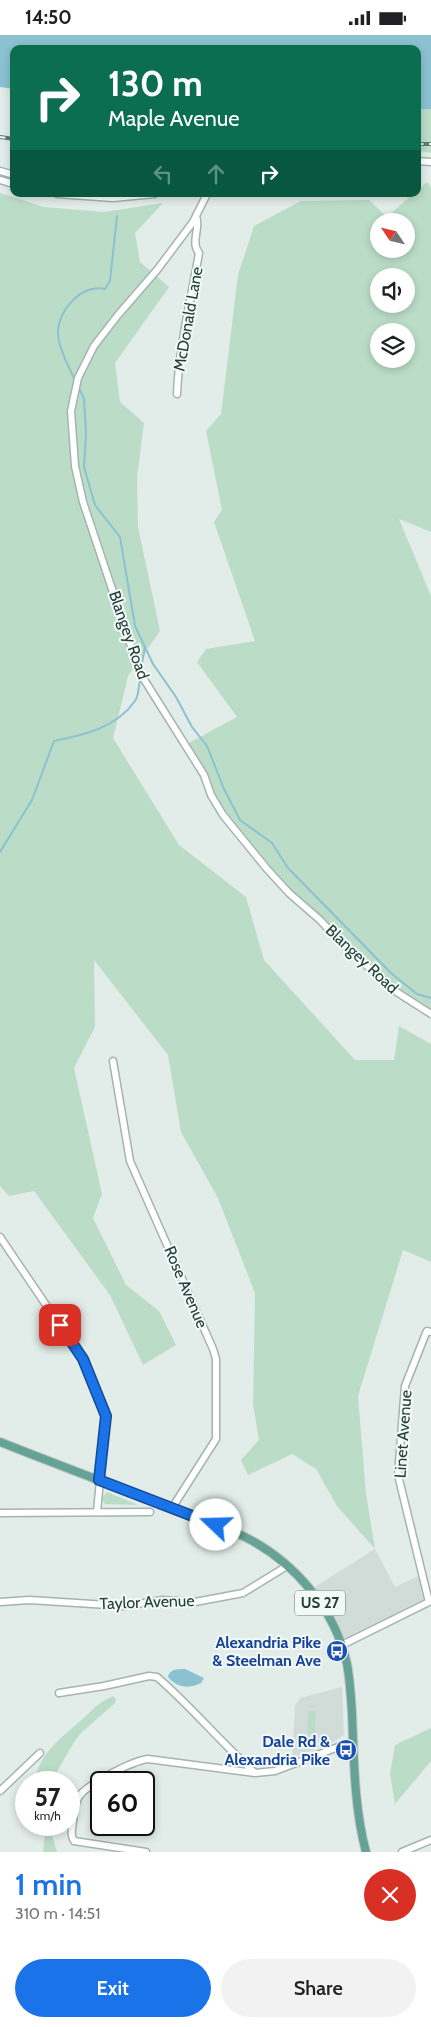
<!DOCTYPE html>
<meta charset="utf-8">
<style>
:root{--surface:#fff;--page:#f2f2f2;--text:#202124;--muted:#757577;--accent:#1a73e8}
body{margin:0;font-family:Cabin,sans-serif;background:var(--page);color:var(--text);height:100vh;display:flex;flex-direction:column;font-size:19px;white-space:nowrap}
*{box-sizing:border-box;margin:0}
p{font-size:16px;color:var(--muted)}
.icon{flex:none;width:28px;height:28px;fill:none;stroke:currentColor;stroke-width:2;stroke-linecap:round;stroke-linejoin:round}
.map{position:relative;height:1817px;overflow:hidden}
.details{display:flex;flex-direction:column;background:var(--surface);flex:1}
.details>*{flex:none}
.guide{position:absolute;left:10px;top:10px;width:411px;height:152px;border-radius:10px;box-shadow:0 2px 8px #0003;background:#0b6e4f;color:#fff;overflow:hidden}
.needle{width:32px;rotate:305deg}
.controls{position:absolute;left:370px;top:178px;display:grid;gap:10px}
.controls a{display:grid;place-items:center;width:45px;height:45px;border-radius:50%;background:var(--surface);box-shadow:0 2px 8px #0003;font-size:25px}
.speed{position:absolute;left:15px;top:1736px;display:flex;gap:10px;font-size:25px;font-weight:700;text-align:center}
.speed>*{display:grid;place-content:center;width:65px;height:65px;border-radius:50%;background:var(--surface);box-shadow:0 2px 8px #0003;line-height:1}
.speed small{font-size:12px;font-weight:400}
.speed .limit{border:2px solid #111;border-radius:8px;background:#fff;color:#111}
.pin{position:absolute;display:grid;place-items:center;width:42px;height:42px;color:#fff;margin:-21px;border-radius:10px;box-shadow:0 2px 8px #0006}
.me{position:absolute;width:55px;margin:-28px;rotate:291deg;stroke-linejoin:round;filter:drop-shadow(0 0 4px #0008)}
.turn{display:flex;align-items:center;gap:18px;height:105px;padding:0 15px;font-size:22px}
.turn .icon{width:65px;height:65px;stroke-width:2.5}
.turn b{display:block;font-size:35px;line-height:42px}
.lanes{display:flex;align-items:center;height:48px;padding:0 15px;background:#0003;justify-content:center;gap:25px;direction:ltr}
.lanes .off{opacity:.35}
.round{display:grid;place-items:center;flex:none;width:52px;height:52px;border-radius:26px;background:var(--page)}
.head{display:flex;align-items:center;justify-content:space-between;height:85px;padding:0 15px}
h1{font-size:30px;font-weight:600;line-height:38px;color:var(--accent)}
.action{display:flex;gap:10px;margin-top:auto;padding:10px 15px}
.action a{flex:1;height:58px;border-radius:30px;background:var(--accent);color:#fff;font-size:20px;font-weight:600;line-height:58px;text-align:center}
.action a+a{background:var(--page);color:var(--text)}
.status{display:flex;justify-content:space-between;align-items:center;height:35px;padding:0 25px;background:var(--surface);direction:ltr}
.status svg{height:14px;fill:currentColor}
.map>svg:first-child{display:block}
.built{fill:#d1dcd8}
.green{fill:#bbddc7;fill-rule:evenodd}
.water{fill:#8bc2d1}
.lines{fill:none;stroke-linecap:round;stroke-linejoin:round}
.stream{stroke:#8bc2d1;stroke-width:2}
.minor-casing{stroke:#a5b4b0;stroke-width:9}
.major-casing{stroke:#c1c9c7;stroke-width:10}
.minor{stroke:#fff;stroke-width:6}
.major{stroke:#67a296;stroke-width:8}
.rail-casing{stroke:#5d7973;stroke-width:4}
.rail{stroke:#f3f9f6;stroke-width:2;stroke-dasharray:5.5;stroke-linecap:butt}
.route-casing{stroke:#114b97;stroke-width:12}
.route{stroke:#1a73e8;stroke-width:9}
.labels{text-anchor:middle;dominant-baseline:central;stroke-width:4;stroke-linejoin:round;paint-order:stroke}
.shield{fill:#f3f9f6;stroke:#617671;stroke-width:1}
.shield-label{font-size:15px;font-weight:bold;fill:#223e38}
.street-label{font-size:16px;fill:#223e38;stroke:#f3f9f6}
.transit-label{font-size:16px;font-weight:bold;fill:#164399;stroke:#f3f9f6;text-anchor:end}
</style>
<div class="status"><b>14:50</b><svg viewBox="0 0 49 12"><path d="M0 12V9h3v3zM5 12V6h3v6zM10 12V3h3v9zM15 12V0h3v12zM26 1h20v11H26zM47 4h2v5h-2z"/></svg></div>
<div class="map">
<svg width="431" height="1817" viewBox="0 0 431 1817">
<rect width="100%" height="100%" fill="#e2ece9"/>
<path class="built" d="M375,1514L395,1552L421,1540L429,1567L342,1610L310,1555Z
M342,1652L344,1700L331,1708L292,1723L295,1671L300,1663Z"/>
<path class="green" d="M418,74H431V118L418,116Z
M427,147L431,152V497L399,484L431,561V979L412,968L289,858L232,793L185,710L237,682L197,627L206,614L255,606L214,487L222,475L206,396L221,379L238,240L254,191L301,166L369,165L387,182L413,159H418V155ZM379,186H406V214H379ZM379,241H406V269H379ZM379,296H406V324H379Z
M0,158L44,172L104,177L163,168L135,198L140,227L169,252L115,328L120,367L144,388L137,442L138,492L160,596L128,641L113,703L179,810L246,862L264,925L355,1025H394L399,991L431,1009V1227L403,1215L358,1361L366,1459L375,1514L337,1471L316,1434L292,1419L248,1440L241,1425L259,1405L253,1369L255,1258L218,1163L181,1097L168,1020L94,925L95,992L74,1033L102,1159L93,1183L126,1250L159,1276L176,1310L143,1330L110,1260L34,1156L9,1161L0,1151Z
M107,1457L138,1470L105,1469L101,1464Z
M113,1661L116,1664L115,1668L81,1698L74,1707L51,1747H34C40,1715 66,1700 88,1679C96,1671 102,1666 113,1661Z
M308,1676H316L315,1699H307Z
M431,1693V1726L395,1769L390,1739L395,1710Z
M39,1790H49L57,1817H43L45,1799Z"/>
<path class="water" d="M0,0H431V74H418V14H14V54L0,52Z
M185,1634L204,1643L201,1648C189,1654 177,1653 168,1642C169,1634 178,1634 185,1634Z"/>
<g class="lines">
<path class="stream" d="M74,343C68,331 58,311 58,299C57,276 82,248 105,254L110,246L117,181
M80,355L84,364L86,398L84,432L95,470L120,502L135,591L153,629L176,662L192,692L207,711L224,754L240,785L272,808L288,833L392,939L417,959L431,963
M141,633L145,613
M0,817L32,765L54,706C84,700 116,693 135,666C139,660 139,649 140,643"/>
<g class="minor-casing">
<path id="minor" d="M418,126L431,127
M0,136L14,140
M0,145L14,149
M57,159L113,163L155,159
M207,159L193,187L157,235L118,280L94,311L78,343L71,376L75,431L83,467L140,638L204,740L211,760L223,780L267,834L289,858L320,885L340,907L395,956L431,979
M177,359C179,311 191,265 199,218C190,207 201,193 196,181
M113,1026L130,1126L213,1314L216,1324V1404L172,1473
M0,1202L80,1320L106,1381L97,1477
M0,1478L150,1477
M0,1567L29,1565L124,1571L163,1565L195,1567L243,1558L287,1531
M429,1567L398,1440L405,1351L426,1298L427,1296L431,1297
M342,1610L431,1566
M59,1658L104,1651L149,1641L157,1642C192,1672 221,1708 255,1738L275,1736L354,1706
M0,1756L40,1718
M146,1817L74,1806C70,1800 72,1794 73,1787C74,1778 74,1768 80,1760C90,1748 132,1726 148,1724L255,1738
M402,1817L431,1805"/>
</g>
<g class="major-casing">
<path id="major" d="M0,1407C48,1426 96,1444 145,1463C177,1475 212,1486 243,1501C294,1526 335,1574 347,1629C350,1645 351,1662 352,1678C354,1725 354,1772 366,1817"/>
</g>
<use href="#minor" class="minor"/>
<use href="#major" class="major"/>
<g class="rail-casing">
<path id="rail" d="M0,102L14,104
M418,109H431"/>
</g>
<use href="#rail" class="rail"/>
</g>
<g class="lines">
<g class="route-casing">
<path id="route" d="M60,1290L83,1324L106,1381L99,1445L216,1490"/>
</g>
<use href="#route" class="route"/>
</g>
<defs>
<g id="bus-disc" transform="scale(1.125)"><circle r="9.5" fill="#1a4fb4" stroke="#f3f9f6"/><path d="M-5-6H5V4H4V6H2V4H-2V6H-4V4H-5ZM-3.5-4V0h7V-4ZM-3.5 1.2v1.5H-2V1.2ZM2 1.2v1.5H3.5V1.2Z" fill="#fff"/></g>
</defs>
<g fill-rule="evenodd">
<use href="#bus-disc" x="337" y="1616"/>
<use href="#bus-disc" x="346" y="1715"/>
</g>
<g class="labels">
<rect class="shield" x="295" y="1555.5" width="50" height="25" rx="4"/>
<g class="shield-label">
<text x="320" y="1568">US 27</text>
</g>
<g class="street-label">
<text transform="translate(188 284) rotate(-80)">McDonald Lane</text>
<text transform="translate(129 600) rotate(71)">Blangey Road</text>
<text transform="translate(362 924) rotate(43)">Blangey Road</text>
<text transform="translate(186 1252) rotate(67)">Rose Avenue</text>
<text transform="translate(403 1399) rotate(-86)">Linet Avenue</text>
<text transform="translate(147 1567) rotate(-2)">Taylor Avenue</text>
</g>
<g class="transit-label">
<text x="321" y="1607">Alexandria Pike<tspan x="321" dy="18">&amp; Steelman Ave</tspan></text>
<text x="330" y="1706">Dale Rd &amp;<tspan x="330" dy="18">Alexandria Pike</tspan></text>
</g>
</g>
</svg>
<div class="controls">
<a><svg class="needle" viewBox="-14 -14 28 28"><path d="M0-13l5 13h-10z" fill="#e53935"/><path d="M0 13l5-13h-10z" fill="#757577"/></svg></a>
<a><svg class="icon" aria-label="sound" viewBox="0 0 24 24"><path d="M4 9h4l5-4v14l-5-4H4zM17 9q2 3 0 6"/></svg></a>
<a><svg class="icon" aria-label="layers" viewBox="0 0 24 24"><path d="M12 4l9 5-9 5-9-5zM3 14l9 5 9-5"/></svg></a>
</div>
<div class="speed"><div>57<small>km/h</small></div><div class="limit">60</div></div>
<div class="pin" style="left:60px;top:1290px;background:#d93025"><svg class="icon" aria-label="arrive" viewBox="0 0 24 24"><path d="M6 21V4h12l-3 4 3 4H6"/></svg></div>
<svg class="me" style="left:216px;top:1490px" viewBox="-20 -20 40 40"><circle r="19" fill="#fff"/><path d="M0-13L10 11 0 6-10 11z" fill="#1a73e8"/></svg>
<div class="guide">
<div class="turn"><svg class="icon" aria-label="right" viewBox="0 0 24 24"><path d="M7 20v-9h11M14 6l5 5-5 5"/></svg><div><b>130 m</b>Maple Avenue</div></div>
<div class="lanes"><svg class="icon off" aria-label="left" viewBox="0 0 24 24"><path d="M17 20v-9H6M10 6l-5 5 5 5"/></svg><svg class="icon off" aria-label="ahead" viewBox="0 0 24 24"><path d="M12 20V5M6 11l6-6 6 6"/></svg><svg class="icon" aria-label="right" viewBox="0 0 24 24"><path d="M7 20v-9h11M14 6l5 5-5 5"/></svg></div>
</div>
</div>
<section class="details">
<div class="head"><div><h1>1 min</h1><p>310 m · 14:51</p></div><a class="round" style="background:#d93025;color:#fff"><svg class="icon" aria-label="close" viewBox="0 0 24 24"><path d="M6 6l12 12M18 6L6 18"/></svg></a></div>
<div class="action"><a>Exit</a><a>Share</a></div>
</section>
